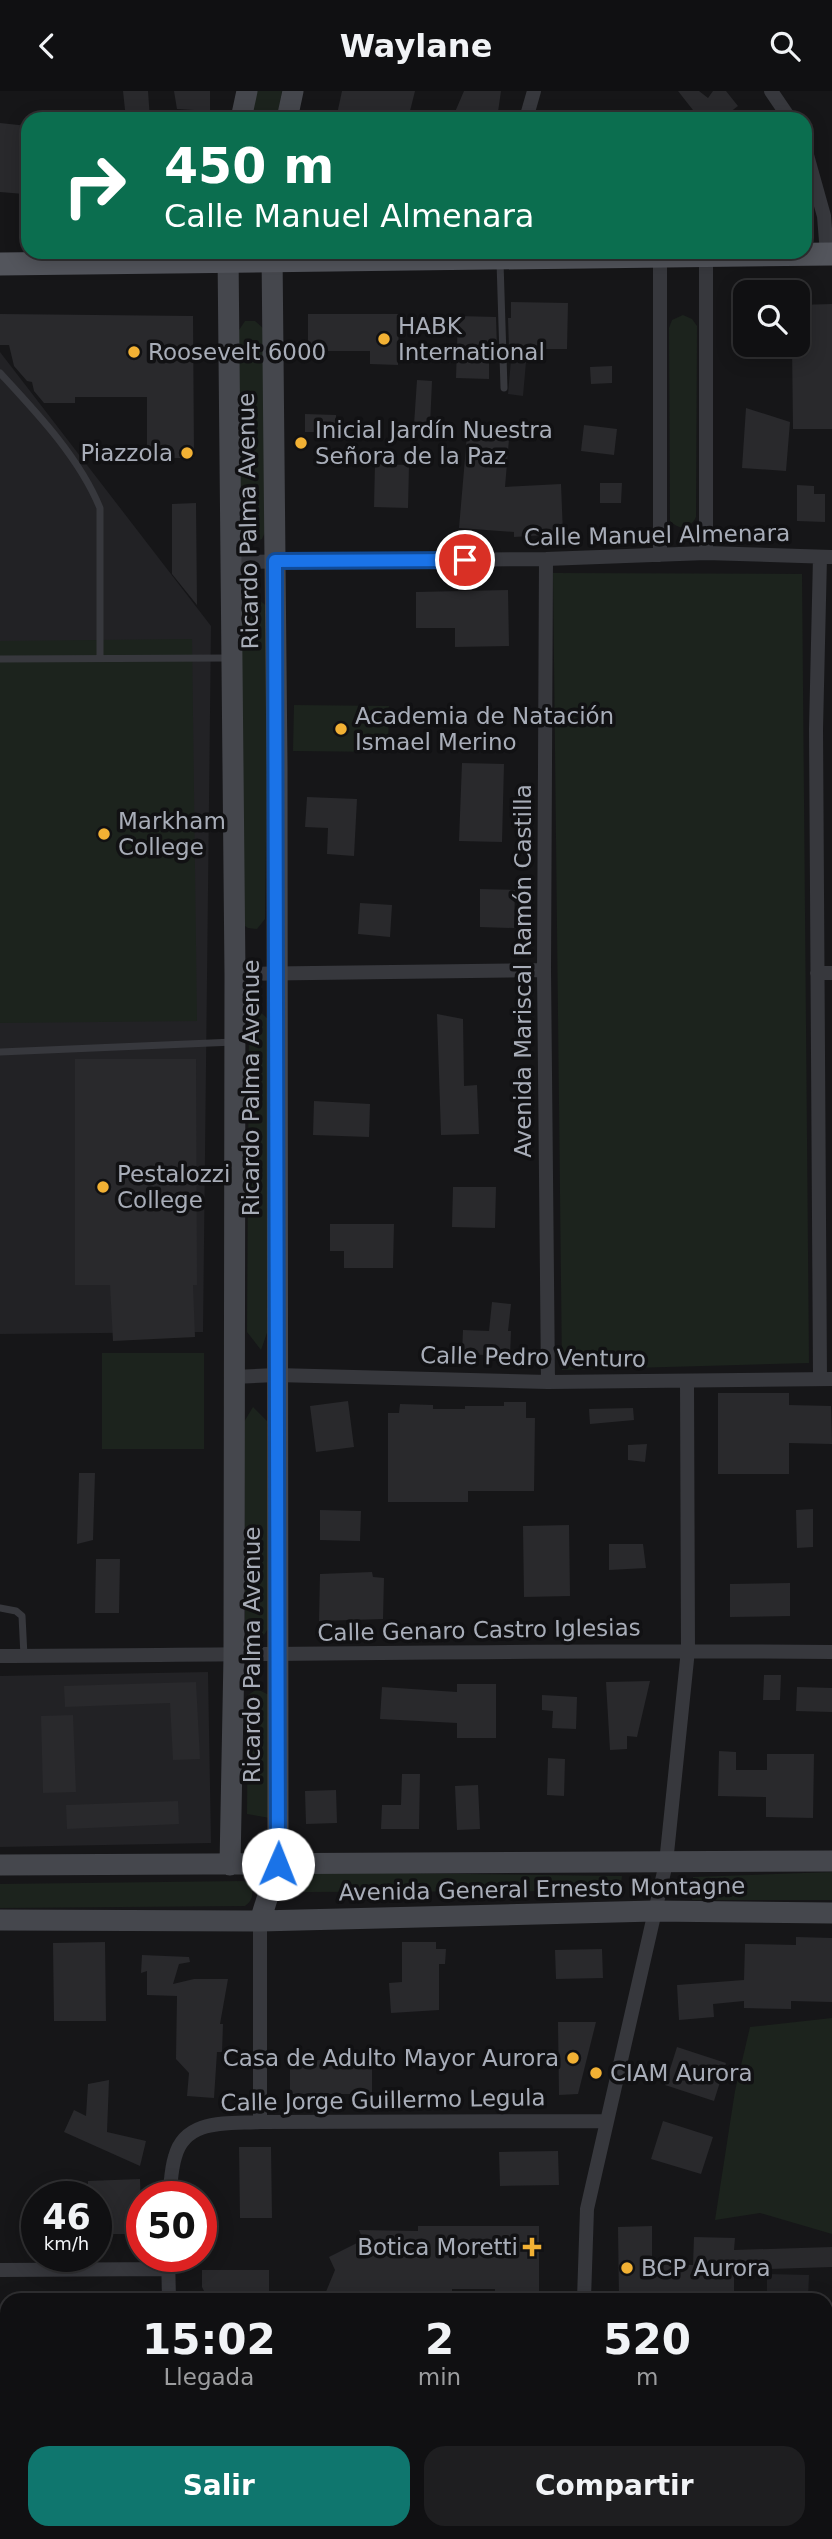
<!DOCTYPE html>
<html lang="es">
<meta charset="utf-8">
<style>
:root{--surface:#101012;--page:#1e1e20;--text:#f1f3f6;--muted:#9c9d9f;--line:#303032;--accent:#0f766e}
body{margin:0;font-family:"DejaVu Sans",sans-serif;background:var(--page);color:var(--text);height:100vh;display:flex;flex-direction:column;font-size:26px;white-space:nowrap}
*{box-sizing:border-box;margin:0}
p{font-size:23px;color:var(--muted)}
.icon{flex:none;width:38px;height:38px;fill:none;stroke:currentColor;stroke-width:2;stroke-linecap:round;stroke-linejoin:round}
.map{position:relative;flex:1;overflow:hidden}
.panel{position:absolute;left:0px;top:2202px;width:833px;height:247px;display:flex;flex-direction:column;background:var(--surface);border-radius:21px 21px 0 0;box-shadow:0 4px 18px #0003,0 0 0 2px var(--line)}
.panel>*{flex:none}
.guide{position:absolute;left:21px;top:21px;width:791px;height:147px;border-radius:21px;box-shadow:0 4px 18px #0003,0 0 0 2px var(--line);background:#0b6e4f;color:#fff;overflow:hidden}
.controls{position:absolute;left:733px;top:189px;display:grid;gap:14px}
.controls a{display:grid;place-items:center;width:77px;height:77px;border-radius:14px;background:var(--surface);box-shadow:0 4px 18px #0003,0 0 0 2px var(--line);font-size:35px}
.speed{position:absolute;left:21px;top:2090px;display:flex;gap:14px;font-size:35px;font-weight:700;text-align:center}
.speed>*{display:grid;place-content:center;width:91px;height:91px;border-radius:50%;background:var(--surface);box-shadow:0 4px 18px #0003,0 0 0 2px var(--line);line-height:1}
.speed small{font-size:18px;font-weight:400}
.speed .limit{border:10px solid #d22;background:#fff;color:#111}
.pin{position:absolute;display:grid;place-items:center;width:60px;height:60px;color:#fff;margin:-30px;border:4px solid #fff;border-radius:50%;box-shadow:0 2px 7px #0007}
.me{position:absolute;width:77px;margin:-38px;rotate:1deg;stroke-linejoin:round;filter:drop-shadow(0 0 5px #0008)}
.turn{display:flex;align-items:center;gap:24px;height:147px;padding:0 28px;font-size:32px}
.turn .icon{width:91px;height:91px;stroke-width:2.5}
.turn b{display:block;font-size:49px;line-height:60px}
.eta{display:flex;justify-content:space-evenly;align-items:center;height:119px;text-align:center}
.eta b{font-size:42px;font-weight:800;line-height:49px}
.cta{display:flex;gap:14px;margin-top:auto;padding:14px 28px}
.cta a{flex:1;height:80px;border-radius:21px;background:var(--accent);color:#fff;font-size:28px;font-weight:800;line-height:80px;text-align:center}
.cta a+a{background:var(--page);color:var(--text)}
header{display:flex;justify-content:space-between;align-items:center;height:91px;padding:0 28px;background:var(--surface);font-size:32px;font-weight:800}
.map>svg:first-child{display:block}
.built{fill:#222225}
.green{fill:#1c231d}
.building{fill:#29292c}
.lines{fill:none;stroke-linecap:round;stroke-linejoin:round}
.service{stroke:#37383d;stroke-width:7}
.minor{stroke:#37383d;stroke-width:14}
.secondary{stroke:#45474d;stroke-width:21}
.primary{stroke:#53555c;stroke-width:23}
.route-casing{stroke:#114b97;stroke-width:18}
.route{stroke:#1a73e8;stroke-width:12}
.poi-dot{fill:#f2b134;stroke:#111113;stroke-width:2.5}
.labels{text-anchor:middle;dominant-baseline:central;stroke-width:7;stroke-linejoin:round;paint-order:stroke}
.poi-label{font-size:23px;fill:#a8adb8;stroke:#111113;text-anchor:start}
.street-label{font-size:23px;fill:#a8adb8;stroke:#111113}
</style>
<header><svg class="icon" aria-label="back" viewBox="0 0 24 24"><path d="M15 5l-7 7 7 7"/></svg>Waylane<svg class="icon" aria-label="search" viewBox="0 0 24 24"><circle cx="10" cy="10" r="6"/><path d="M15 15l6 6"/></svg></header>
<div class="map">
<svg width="832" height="2448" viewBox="0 0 832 2448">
<rect width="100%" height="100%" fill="#161618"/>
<path class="built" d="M0,261L211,535L203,1241L0,1243Z
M511,269L526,271L523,305L508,303Z
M208,1581L211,1752L0,1756V1585Z
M767,2183L809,2184L808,2208H767Z"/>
<path class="green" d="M255,0H282L277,28H250Z
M683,224L692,228L697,235L696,426C690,438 680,440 670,430L669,237L672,229Z
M245,230H255L263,237L265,441L262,448L255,451L243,450L240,443L237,242Z
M553,482L802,483L809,1272L562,1279Z
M258,508L269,517L265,828L257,838L248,837L242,833L241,520L246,510Z
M192,548L197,930L0,932V550Z
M294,614L389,615L388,661L293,660Z
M252,913L268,928V1239L261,1259L247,1241L249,926Z
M102,1262H204V1358H102Z
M253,1316L267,1330L268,1538L259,1551L245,1535L244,1331Z
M257,1598L269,1604L270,1727L247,1723L248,1604Z
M301,1781L622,1785L620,1800L304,1801Z
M832,1781V1809H692L693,1786Z
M244,1790L250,1793C254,1803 253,1809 245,1815L0,1817V1793Z
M832,1927V2143L760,2122L715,2129L735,2000L750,1936Z"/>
<path class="building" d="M123,0H148L150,28H126Z
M174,0H210V20L177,18Z
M342,0H415L408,28H336Z
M464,0H501L497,28H452Z
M678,0H699L708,7L713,0H726L738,15L721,28H700Z
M0,32L28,35L24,103L0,101Z
M511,211L568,212L567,258H509L508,227H511Z
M832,213V338H793L792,254H798V214Z
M0,223L193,225L194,367H147V306H75V312H44L34,300L32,291L27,290L14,275L9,254H0Z
M308,223H399L398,274L370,273V260H308Z
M458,225L496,226L497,258H489V288L456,287Z
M612,275V292L591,293L590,276Z
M417,289L432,290L430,335L414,334Z
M746,317L790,331L786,380L742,377Z
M305,323L336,324V341H305Z
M584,334L617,338L614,364L581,360Z
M467,344L509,348L505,396L561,393L563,443L514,446V441L459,437Z
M375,373L409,374L408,417L374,416Z
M600,392H622L621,412H600Z
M797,394L814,395V403H825V431L797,430Z
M196,412L197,514L172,483V413Z
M508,499L509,555L455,556V537H416V501Z
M462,672L504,673L502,751L459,750Z
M307,706L357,708L354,765L327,763L328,737L305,736Z
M480,798L515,799L514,837L480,836Z
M360,812L392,814L390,846L358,843Z
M437,923L463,928L464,995L477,994L479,1043L441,1044Z
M75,968H196L197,1194H193L195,1246L113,1250L110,1194H75Z
M314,1010L370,1013L369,1046L313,1044Z
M453,1096H496L495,1137L452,1136Z
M330,1133H394L393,1177H344V1160H330Z
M492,1211L511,1213L508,1240H511L510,1265L462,1263L463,1239L489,1240Z
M718,1302H789V1314L831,1315L832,1353L789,1352V1383H718Z
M348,1310L354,1356L316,1361L310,1315Z
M504,1311H526V1327H535L534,1400H468V1411H388V1322H399L400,1313L433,1314V1318H465V1315H504Z
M633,1317L634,1329L590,1333L589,1318Z
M647,1353L645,1371L628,1369V1354Z
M79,1382H95L93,1449L77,1453Z
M813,1418V1456L797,1457L796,1419Z
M320,1419L361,1420L360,1450L320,1449Z
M569,1434L570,1505L524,1506L523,1435Z
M609,1453H643L646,1477L609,1479Z
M96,1468H120L119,1522H95Z
M372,1481L373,1486L384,1487L383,1528L319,1530L320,1483Z
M790,1492V1525L730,1526V1493Z
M764,1584H781L780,1609H763Z
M650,1590L637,1646L627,1645V1658L610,1659L606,1591Z
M196,1591L200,1668L173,1669L170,1612L65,1616L64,1595Z
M457,1593H496V1647H457V1632L380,1628L382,1596L457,1601Z
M797,1596L832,1597V1621L796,1620Z
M542,1604L577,1606L576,1638L552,1637L553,1620L542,1619Z
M73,1624L76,1701L43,1702L41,1625Z
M719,1660L736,1661V1679H767V1663H814L813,1727L766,1726V1706L718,1705Z
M548,1667L565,1668L564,1705L547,1704Z
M402,1683H420L419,1738H381L382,1714H401Z
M478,1694L480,1738L457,1739L455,1695Z
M336,1699L337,1732L306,1733L305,1700Z
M178,1710L179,1733L67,1738L66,1714Z
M796,1846L832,1847V1911L791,1910V1918L744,1917V1910L713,1913L714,1926L679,1929L677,1894L744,1889L745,1853L796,1854Z
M105,1851L106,1930H54L53,1852Z
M402,1851H436V1858H446L445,1873H439V1919L391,1922L389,1892L402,1891Z
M602,1858L603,1887L556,1888L555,1859Z
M142,1864L189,1866L190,1871L179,1873L173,1893L194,1888H228L220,1933H223L222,1961H217L214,2007L187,2005L189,1982L176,1968L177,1905L147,1904V1880L141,1882Z
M558,1931H596L578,2003L559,2004Z
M677,1956L726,1972L714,2010L665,1994Z
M290,1969H372V2003H290Z
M109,1989L107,2041L146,2050L140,2075L64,2041L74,2019L86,2025L88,1993Z
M663,2030L713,2046L701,2083L651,2068Z
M239,2056H271L272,2127H240Z
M558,2060L559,2094L500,2095L499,2061Z
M140,2088L142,2143H96V2105H88V2090Z
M418,2135H539V2208H495V2198H452V2208H323L335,2179L329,2166L363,2149L359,2139L418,2140Z
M652,2135V2173L693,2174L694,2146L735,2147L734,2159L832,2156V2176L734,2179V2207L619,2206L618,2136Z
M202,2179H269V2208H208L202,2196Z"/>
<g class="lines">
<path class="service" d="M500,171L504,297
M0,282C37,322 79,366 100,417V567
M0,568L230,567
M0,961L234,951
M0,1517L16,1520L22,1525L24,1565"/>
<path class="minor" d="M771,0L790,28
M526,28L534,0
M805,57L824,125L827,163
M706,462V165
M660,464V165
M820,466L816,638L820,1288
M546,468L544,879L548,1291
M231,471L546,468L706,462L832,466
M817,882H832
M235,883L544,879
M233,1286L276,1284L548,1291L832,1288
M0,1565C277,1564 555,1558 832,1561
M260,1830V2031
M169,2105C171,2093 171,2078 175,2066C185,2027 228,2033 260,2031L606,2030
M168,2165L169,2208
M0,2179L167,2178
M584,2208L587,2118L666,1772L688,1559L687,1291
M826,2264L832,2268
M178,2441L179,2448
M218,2441L225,2448
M392,2441V2448"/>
<path class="secondary" d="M241,28L247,0
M287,28L293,0
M228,161L235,883L234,1565L230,1774
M0,1774L832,1770
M0,1829L260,1830L654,1820L832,1822
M260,1830L278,1773V1762L277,676L272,161"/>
<path class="primary" d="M0,173L832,163"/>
</g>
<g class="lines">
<g class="route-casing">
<path id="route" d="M278,1773L275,470L465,469"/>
</g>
<use href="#route" class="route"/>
</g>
<g class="poi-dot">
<circle cx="384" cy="248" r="7"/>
<circle cx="134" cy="261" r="7"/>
<circle cx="301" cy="352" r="7"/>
<circle cx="187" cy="362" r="7"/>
<circle cx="341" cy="638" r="7"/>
<circle cx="104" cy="743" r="7"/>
<circle cx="103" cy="1096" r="7"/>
<circle cx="573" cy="1967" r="7"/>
<circle cx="596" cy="1982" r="7"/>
<path d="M528.5 2145.5h7v7h7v7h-7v7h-7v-7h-7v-7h7z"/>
<circle cx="627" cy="2177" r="7"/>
</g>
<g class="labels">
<g class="poi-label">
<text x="398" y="235">HABK<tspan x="398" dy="26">International</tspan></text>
<text x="148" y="261">Roosevelt 6000</text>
<text x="315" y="339">Inicial Jardín Nuestra<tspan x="315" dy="26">Señora de la Paz</tspan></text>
<text x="173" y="362" text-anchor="end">Piazzola</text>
<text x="355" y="625">Academia de Natación<tspan x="355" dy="26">Ismael Merino</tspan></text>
<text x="118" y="730">Markham<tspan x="118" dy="26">College</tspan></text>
<text x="117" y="1083">Pestalozzi<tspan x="117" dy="26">College</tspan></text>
<text x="559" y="1967" text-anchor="end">Casa de Adulto Mayor Aurora</text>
<text x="610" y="1982">CIAM Aurora</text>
<text x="518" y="2156" text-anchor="end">Botica Moretti</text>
<text x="641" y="2177">BCP Aurora</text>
</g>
<g class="street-label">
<text transform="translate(248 430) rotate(-91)">Ricardo Palma Avenue</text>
<text transform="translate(657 444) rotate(-1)">Calle Manuel Almenara</text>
<text transform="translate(523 880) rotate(-90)">Avenida Mariscal Ramón Castilla</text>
<text transform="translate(251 997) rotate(-90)">Ricardo Palma Avenue</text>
<text transform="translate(533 1266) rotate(1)">Calle Pedro Venturo</text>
<text transform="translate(479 1539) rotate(-1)">Calle Genaro Castro Iglesias</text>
<text transform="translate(252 1564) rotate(-90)">Ricardo Palma Avenue</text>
<text transform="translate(542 1798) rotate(-1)">Avenida General Ernesto Montagne</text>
<text transform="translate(383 2009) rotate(-1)">Calle Jorge Guillermo Legula</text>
</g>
</g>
</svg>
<div class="controls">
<a><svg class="icon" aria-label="search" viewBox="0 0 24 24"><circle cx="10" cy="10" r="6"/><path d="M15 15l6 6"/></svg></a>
</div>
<div class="speed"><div>46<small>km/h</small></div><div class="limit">50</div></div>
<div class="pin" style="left:465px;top:469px;background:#d93025"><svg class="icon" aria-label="arrive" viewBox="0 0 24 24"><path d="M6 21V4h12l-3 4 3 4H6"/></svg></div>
<svg class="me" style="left:278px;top:1773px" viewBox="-20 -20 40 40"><circle r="19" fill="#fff"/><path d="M0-13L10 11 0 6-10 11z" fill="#1a73e8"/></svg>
<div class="guide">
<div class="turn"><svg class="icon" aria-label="right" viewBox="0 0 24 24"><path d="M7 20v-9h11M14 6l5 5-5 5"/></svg><div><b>450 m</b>Calle Manuel Almenara</div></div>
</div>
<section class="panel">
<div class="eta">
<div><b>15:02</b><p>Llegada</p></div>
<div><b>2</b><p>min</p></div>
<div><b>520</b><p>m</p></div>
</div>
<div class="cta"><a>Salir</a><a>Compartir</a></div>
</section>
</div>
